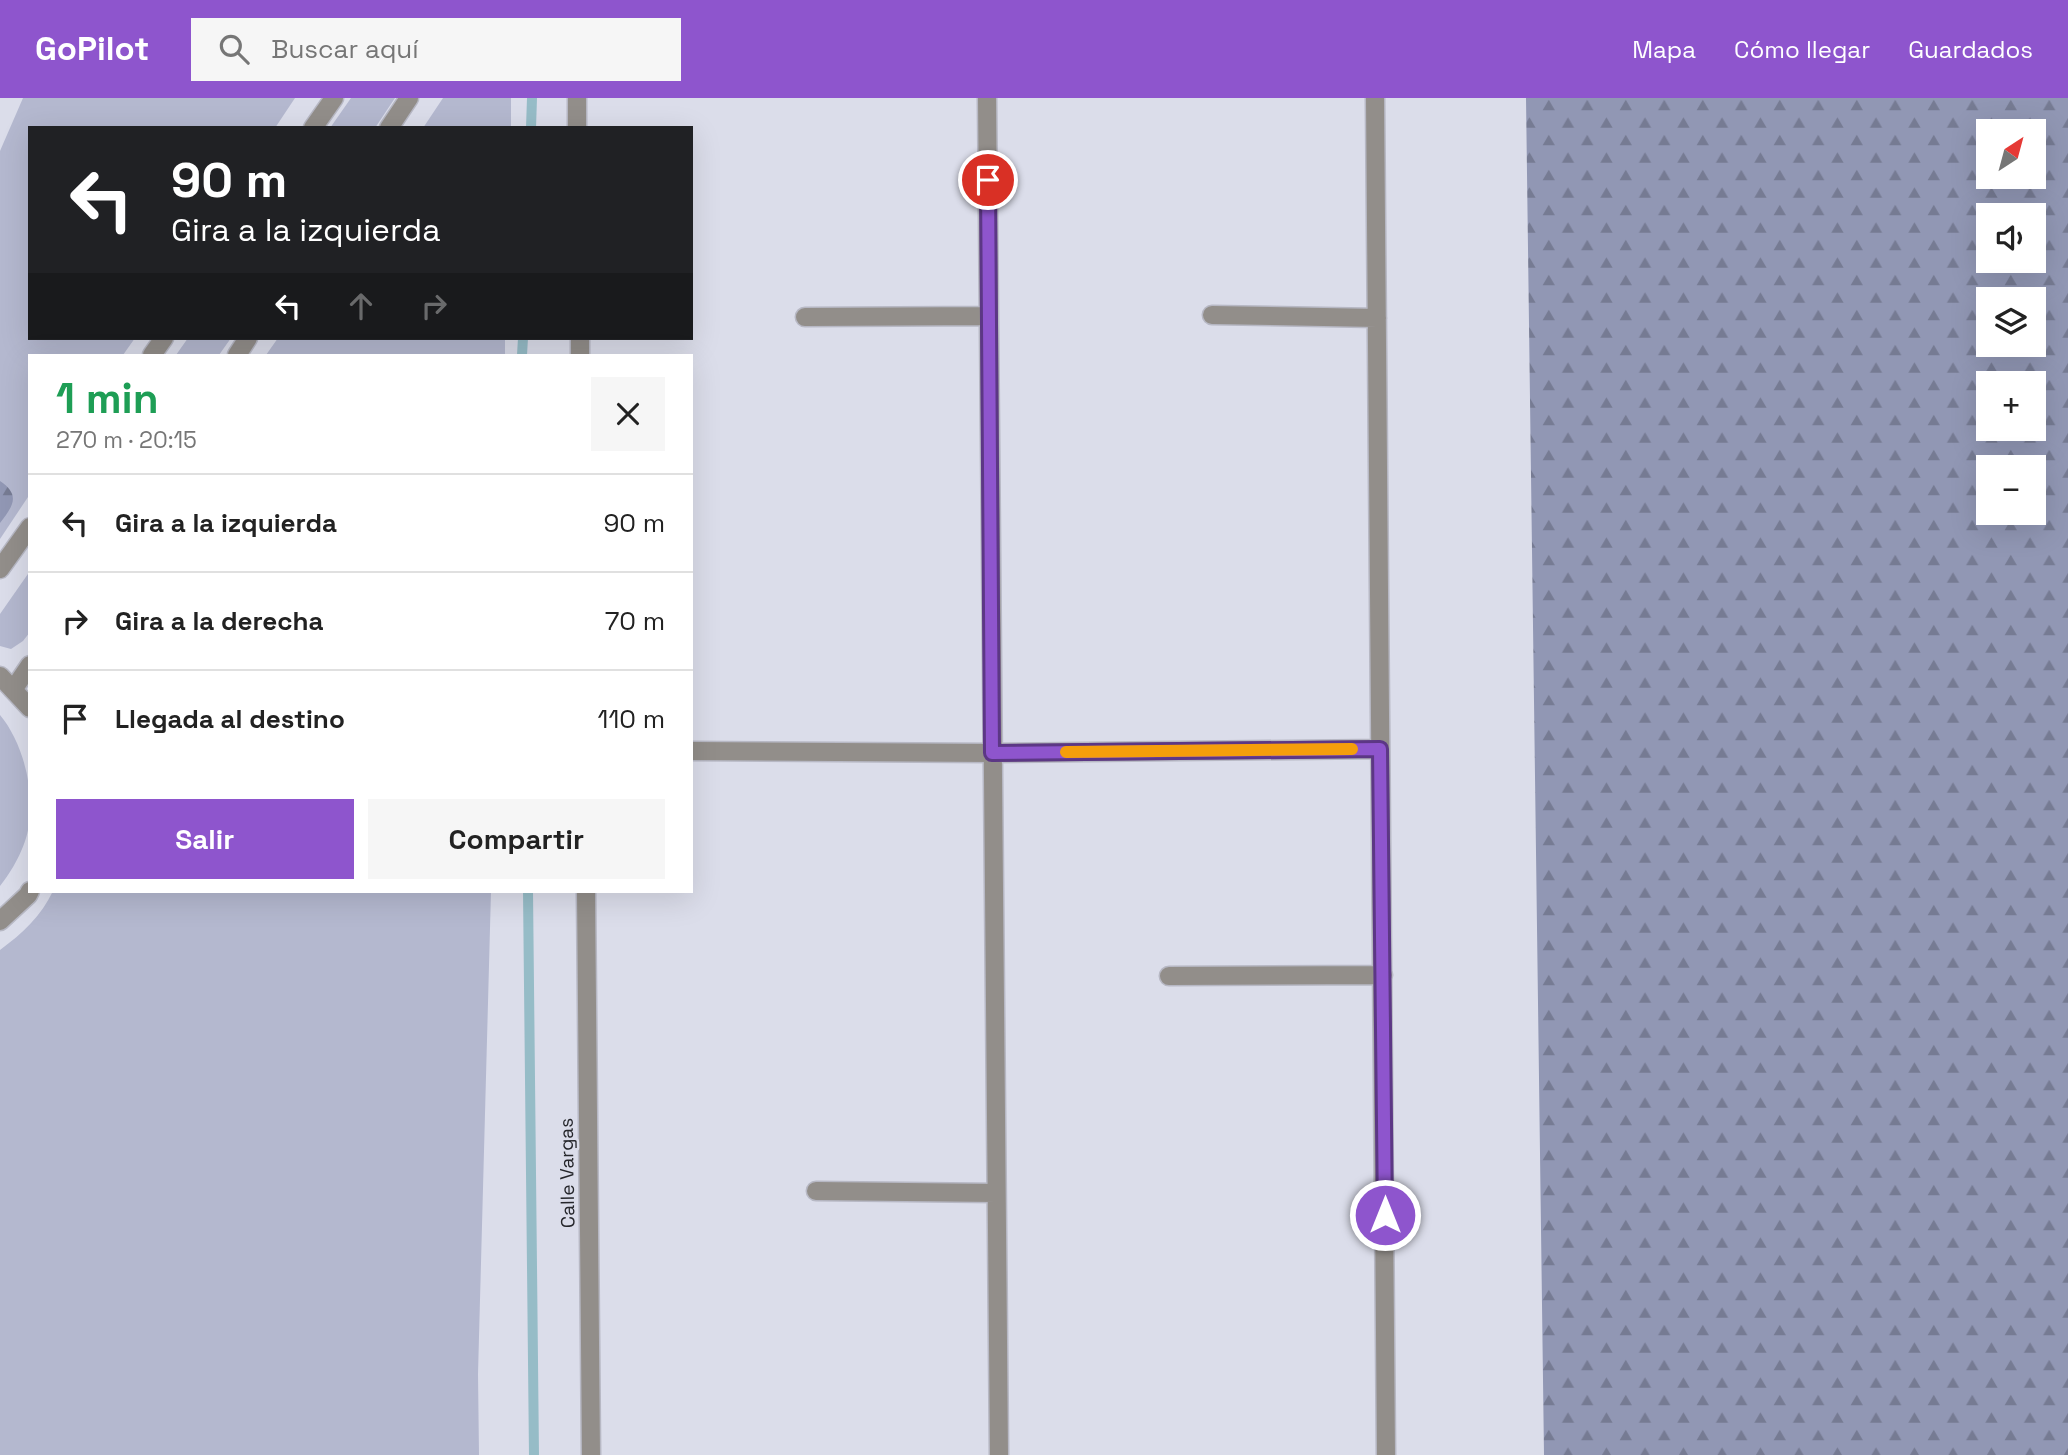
<!DOCTYPE html>
<html lang="es">
<meta charset="utf-8">
<style>
:root{--surface:#fff;--page:#f6f6f6;--text:#222;--muted:#767676;--line:#e0e0e0;--accent:#8e55cd}
body{margin:0;font-family:"Space Grotesk",sans-serif;background:var(--page);color:var(--text);height:100vh;display:flex;flex-direction:column;font-size:26px;white-space:nowrap}
*{box-sizing:border-box;margin:0}
p{font-size:23px;color:var(--muted)}
.icon{flex:none;width:38px;height:38px;fill:none;stroke:currentColor;stroke-width:2;stroke-linecap:round;stroke-linejoin:round}
.map{position:relative;flex:1;overflow:hidden}
.panel{position:absolute;left:28px;top:256px;width:665px;height:539px;display:flex;flex-direction:column;background:var(--surface);border-radius:0px;box-shadow:0 7px 28px #0002}
.panel>*{flex:none}
.hud{position:absolute;left:28px;top:28px;width:665px;height:214px;border-radius:0px;box-shadow:0 7px 28px #0002;background:#202124;color:#fff;overflow:hidden}
.needle{width:46px;rotate:36deg}
.fabs{position:absolute;left:1976px;top:21px;display:grid;gap:14px}
.fabs a{display:grid;place-items:center;width:70px;height:70px;border-radius:0px;background:var(--surface);box-shadow:0 7px 28px #0002;font-size:35px}
.pin{position:absolute;display:grid;place-items:center;width:60px;height:60px;color:#fff;margin:-30px;border:4px solid #fff;border-radius:50%;box-shadow:0 2px 7px #0007}
.me{position:absolute;width:77px;margin:-38px;rotate:0deg;stroke-linejoin:round;filter:drop-shadow(0 0 5px #0008)}
.turn{display:flex;align-items:center;gap:24px;height:147px;padding:0 28px;font-size:32px}
.turn .icon{width:91px;height:91px;stroke-width:2.5}
.turn b{display:block;font-size:49px;line-height:60px}
.lanes{display:flex;align-items:center;height:66px;padding:0 28px;background:#0003;justify-content:center;gap:35px;direction:ltr}
.lanes .off{opacity:.35}
.round{display:grid;place-items:center;flex:none;width:74px;height:74px;border-radius:0px;background:var(--page)}
.headline{display:flex;align-items:center;justify-content:space-between;height:119px;padding:0 28px}
h1{font-size:42px;font-weight:700;line-height:52px;color:#1e9e55}
.primary-button{display:flex;gap:14px;margin-top:auto;padding:14px 28px}
.primary-button a{flex:1;height:80px;border-radius:0px;background:var(--accent);color:#fff;font-size:28px;font-weight:700;line-height:80px;text-align:center}
.primary-button a+a{background:var(--page);color:var(--text)}
ul{padding:0;list-style:none}
li{display:flex;align-items:center;gap:21px;height:98px;padding:0 28px;border-top:2px solid var(--line)}
li div{flex:1}
li b{display:block;font-size:26px}
li em{font-style:normal}
header{display:flex;align-items:center;gap:42px;box-sizing:border-box;height:98px;padding:0 35px;background:var(--accent);color:#fff}
header strong{font-size:33px}
nav{display:flex;gap:38px;margin-inline-start:auto;font-size:24px}
.search{width:490px;height:63px;background:var(--page);display:flex;align-items:center;gap:18px;box-sizing:border-box;padding:0 24px;border-radius:0px;color:var(--muted);font-size:26px}
.map>svg:first-child{display:block}
.grass{fill:#b4b8cf}
.forest{fill:url(#forest-firs);fill-rule:evenodd}
.lines{fill:none;stroke-linecap:round;stroke-linejoin:round}
.stream{stroke:#96bcc7;stroke-width:10}
.street-casing{stroke:#b7b8c4;stroke-width:21}
.street{stroke:#928e8a;stroke-width:18}
.route-casing{stroke:#5c3785;stroke-width:18}
.route{stroke:#8e55cd;stroke-width:12}
.slow{stroke:#f59e0b;stroke-width:12}
.labels{text-anchor:middle;dominant-baseline:central;stroke-width:5;stroke-linejoin:round;paint-order:stroke}
.street-label{font-size:19px;fill:#25262b;stroke:#dbddea}
</style>
<header>
<strong>GoPilot</strong>
<div class="search"><svg class="icon" aria-label="search" viewBox="0 0 24 24"><circle cx="10" cy="10" r="6"/><path d="M15 15l6 6"/></svg>Buscar aquí</div>
<nav><a>Mapa</a><a>Cómo llegar</a><a>Guardados</a></nav>
</header>
<div class="map">
<svg width="2068" height="1357" viewBox="0 0 2068 1357">
<defs>
<pattern id="forest-firs" width="22" height="20" patternUnits="userSpaceOnUse" patternTransform="scale(1.75)"><rect width="22" height="20" fill="#9197b4"/><path d="M5 1l3.5 6h-7zM16 11l3.5 6h-7z" fill="#767b93"/></pattern>
</defs>
<rect width="100%" height="100%" fill="#dbddea"/>
<path class="grass" d="M23,0H295L275,30H30V240H135L123,257H30V396L0,441V53Z
M351,0H395L375,30H330Z
M443,0H511V30H423Z
M188,240H231L219,257H176Z
M278,240H505V257H266Z
M30,473V534L23,543L11,551L0,548V516Z
M0,617C26,648 39,707 24,746C19,760 9,777 0,788Z
M53,793H491L478,1276L479,1357H0V852C23,835 41,818 53,793Z"/>
<path class="forest" d="M1526,0H2068V1357H1544ZM1988,33H2034V79H1988ZM1988,117H2034V163H1988ZM1988,201H2034V247H1988ZM1988,285H2034V331H1988ZM1988,369H2034V415H1988Z
M0,383C21,397 13,408 0,425Z"/>
<g class="lines">
<path class="stream" d="M531,30L532,0
M522,257L523,240
M528,793L534,1357"/>
<g class="street-casing">
<path id="street" d="M577,0V30
M987,0L999,1357
M1375,0L1386,1357
M313,30L334,0
M389,30L409,0
M1212,217L1377,220
M805,219L989,218
M580,240V257
M152,257L164,240
M237,257L248,240
M0,471L30,429
M0,578L30,610
M13,592L30,567
M691,653L992,655L1380,651
M586,793L591,1357
M0,823L28,797L30,793
M1169,878L1383,877
M816,1093L996,1095"/>
</g>
<use href="#street" class="street"/>
</g>
<g class="lines">
<g class="route-casing">
<path id="route" d="M988,82L992,655L1380,651L1385,1117"/>
</g>
<use href="#route" class="route"/>
<path class="slow" d="M1066,654L1352,651"/>
</g>
<g class="labels">
<g class="street-label">
<text transform="translate(567 1075) rotate(-91)">Calle Vargas</text>
</g>
</g>
</svg>
<div class="fabs">
<a><svg class="needle" viewBox="-14 -14 28 28"><path d="M0-13l5 13h-10z" fill="#e53935"/><path d="M0 13l5-13h-10z" fill="#767676"/></svg></a>
<a><svg class="icon" aria-label="sound" viewBox="0 0 24 24"><path d="M4 9h4l5-4v14l-5-4H4zM17 9q2 3 0 6"/></svg></a>
<a><svg class="icon" aria-label="layers" viewBox="0 0 24 24"><path d="M12 4l9 5-9 5-9-5zM3 14l9 5 9-5"/></svg></a>
<a>+</a>
<a>−</a>
</div>
<div class="pin" style="left:988px;top:82px;background:#d93025"><svg class="icon" aria-label="arrive" viewBox="0 0 24 24"><path d="M6 21V4h12l-3 4 3 4H6"/></svg></div>
<svg class="me" style="left:1385px;top:1117px" viewBox="-20 -20 40 40"><circle r="17" fill="#8e55cd" stroke="#fff" stroke-width="3"/><path d="M0-11L8 9 0 5-8 9z" fill="#fff"/></svg>
<div class="hud">
<div class="turn"><svg class="icon" aria-label="left" viewBox="0 0 24 24"><path d="M17 20v-9H6M10 6l-5 5 5 5"/></svg><div><b>90 m</b>Gira a la izquierda</div></div>
<div class="lanes"><svg class="icon" aria-label="left" viewBox="0 0 24 24"><path d="M17 20v-9H6M10 6l-5 5 5 5"/></svg><svg class="icon off" aria-label="ahead" viewBox="0 0 24 24"><path d="M12 20V5M6 11l6-6 6 6"/></svg><svg class="icon off" aria-label="right" viewBox="0 0 24 24"><path d="M7 20v-9h11M14 6l5 5-5 5"/></svg></div>
</div>
<section class="panel">
<div class="headline"><div><h1>1 min</h1><p>270 m · 20:15</p></div><a class="round"><svg class="icon" aria-label="close" viewBox="0 0 24 24"><path d="M6 6l12 12M18 6L6 18"/></svg></a></div>
<ul>
<li><svg class="icon" aria-label="left" viewBox="0 0 24 24"><path d="M17 20v-9H6M10 6l-5 5 5 5"/></svg><div><b>Gira a la izquierda</b></div><em>90 m</em></li>
<li><svg class="icon" aria-label="right" viewBox="0 0 24 24"><path d="M7 20v-9h11M14 6l5 5-5 5"/></svg><div><b>Gira a la derecha</b></div><em>70 m</em></li>
<li><svg class="icon" aria-label="arrive" viewBox="0 0 24 24"><path d="M6 21V4h12l-3 4 3 4H6"/></svg><div><b>Llegada al destino</b></div><em>110 m</em></li>
</ul>
<div class="primary-button"><a>Salir</a><a>Compartir</a></div>
</section>
</div>
